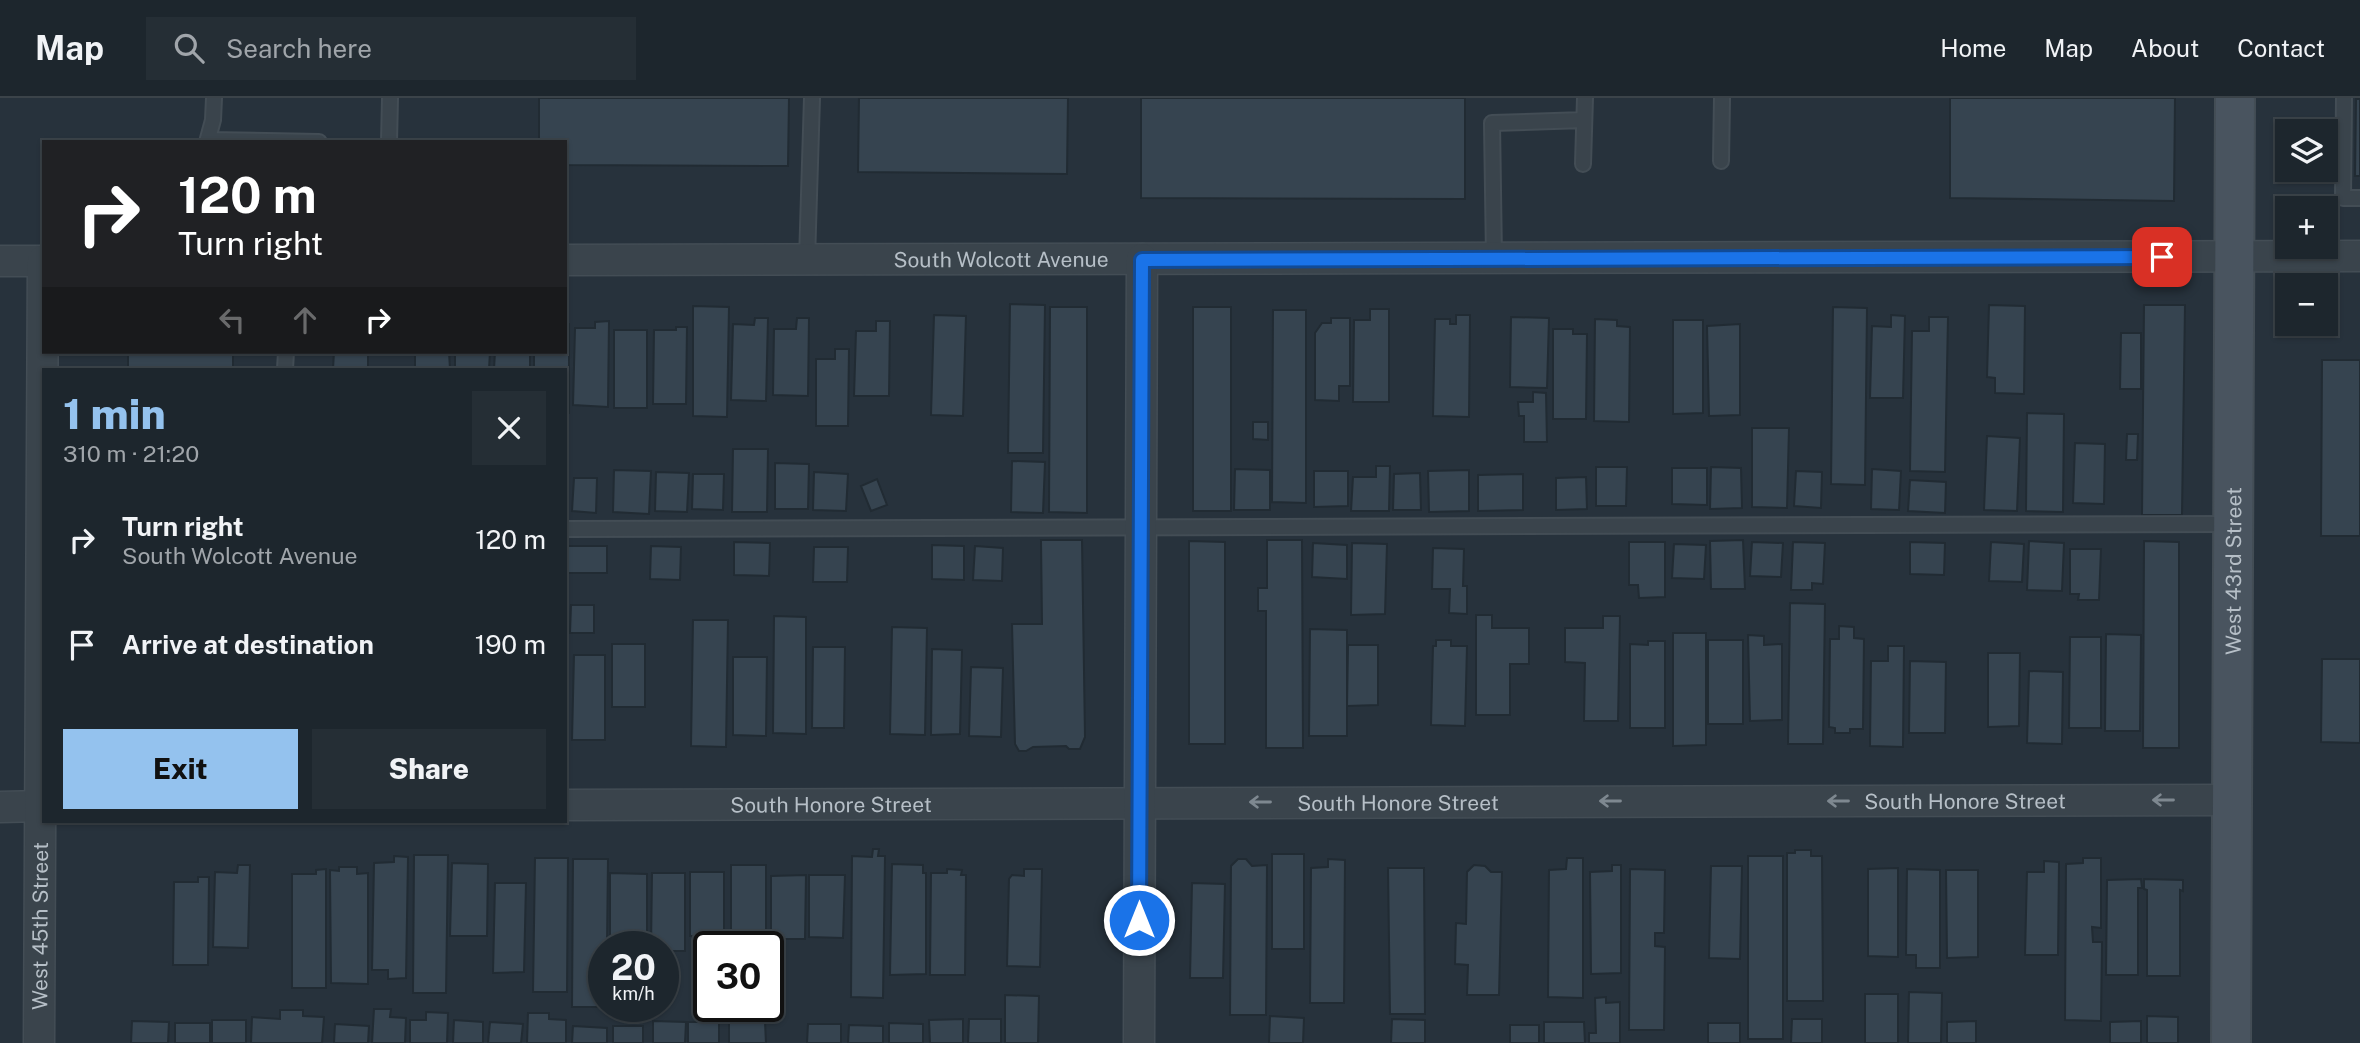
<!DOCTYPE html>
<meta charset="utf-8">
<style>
:root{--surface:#1d262d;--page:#252e35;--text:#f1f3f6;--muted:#a0a5aa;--line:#3b4349;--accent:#94c2ee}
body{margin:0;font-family:"Public Sans",sans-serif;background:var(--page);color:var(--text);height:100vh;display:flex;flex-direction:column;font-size:26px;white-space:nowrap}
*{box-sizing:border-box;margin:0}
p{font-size:23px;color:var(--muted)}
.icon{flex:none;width:38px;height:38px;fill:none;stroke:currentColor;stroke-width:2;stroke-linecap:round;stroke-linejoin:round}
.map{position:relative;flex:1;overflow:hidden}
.panel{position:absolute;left:42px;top:270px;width:525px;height:455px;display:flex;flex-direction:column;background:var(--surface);border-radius:0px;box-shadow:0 2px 5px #0004,0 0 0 2px var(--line)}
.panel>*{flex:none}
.hud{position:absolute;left:42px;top:42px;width:525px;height:214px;border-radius:0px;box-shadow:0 2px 5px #0004,0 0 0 2px var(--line);background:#202124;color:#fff;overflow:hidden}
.controls{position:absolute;left:2275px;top:21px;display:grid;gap:14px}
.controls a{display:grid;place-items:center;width:63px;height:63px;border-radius:0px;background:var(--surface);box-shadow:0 2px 5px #0004,0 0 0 2px var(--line);font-size:35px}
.speed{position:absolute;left:588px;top:833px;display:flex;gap:14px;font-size:35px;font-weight:700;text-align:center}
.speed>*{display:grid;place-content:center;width:91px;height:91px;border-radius:50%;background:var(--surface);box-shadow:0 2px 5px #0004,0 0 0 2px var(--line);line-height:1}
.speed small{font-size:18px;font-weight:400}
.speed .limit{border:4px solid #111;border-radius:10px;background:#fff;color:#111}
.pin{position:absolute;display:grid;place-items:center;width:60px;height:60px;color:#fff;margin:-30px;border-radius:14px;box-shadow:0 4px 10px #0006}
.me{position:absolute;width:77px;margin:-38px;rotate:0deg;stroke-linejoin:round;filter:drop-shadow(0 0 5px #0008)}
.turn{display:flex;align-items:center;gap:24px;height:147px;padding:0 21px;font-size:32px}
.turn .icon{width:91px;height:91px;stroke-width:2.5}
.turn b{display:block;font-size:49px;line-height:60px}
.lanes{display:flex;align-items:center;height:66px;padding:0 21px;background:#0003;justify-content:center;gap:35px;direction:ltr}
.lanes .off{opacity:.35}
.round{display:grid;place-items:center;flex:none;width:74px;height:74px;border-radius:0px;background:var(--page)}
.overview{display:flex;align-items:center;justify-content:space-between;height:119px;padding:0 21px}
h1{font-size:42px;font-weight:800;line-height:52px;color:var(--accent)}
.cta{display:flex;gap:14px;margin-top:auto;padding:14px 21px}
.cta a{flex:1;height:80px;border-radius:0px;background:var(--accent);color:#111;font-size:28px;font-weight:800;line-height:80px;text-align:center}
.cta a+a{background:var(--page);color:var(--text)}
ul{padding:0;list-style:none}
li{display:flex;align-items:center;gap:21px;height:105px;padding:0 21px}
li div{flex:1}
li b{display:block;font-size:26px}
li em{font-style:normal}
header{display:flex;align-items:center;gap:42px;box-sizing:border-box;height:98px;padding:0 35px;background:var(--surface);border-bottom:2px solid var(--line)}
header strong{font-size:33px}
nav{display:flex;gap:38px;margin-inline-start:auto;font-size:24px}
.search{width:490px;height:63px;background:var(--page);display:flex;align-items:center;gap:18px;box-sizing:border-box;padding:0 24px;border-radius:0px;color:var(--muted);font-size:26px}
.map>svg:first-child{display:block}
.building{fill:#364450;stroke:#212b33;stroke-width:2}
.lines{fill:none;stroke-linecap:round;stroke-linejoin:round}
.lane-casing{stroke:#434d55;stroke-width:18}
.street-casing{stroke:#434d55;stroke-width:33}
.secondary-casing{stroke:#434d55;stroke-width:42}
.lane{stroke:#3a444c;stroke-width:14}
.street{stroke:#3a444c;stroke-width:30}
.secondary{stroke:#49545f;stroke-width:38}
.oneway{stroke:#7e8890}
.route-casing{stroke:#114b97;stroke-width:18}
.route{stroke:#1a73e8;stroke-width:12}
.labels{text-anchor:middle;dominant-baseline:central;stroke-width:7;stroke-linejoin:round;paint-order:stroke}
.street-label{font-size:21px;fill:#b6bfc7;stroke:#1f2931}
</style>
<header>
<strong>Map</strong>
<div class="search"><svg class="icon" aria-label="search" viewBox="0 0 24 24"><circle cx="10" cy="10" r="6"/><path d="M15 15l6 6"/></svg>Search here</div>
<nav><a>Home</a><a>Map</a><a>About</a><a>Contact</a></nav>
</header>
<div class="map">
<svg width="2360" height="945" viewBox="0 0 2360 945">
<rect width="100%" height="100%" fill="#27323c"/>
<path class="building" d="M539,0H789L788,68L565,67V44H539Z
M859,0H1068L1067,76L858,74Z
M1141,0H1465V101L1141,100Z
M1950,0H2175L2174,103L1950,100Z
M2356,1H2360V78H2355Z
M1010,206L1045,207L1043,355H1008Z
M1989,207L2025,208L2024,296L1995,295V280L1987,279Z
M2144,207H2185L2182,417H2142Z
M693,208L729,209L727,319L693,318Z
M1050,209H1087V415L1049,414Z
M1193,209H1231V413H1193Z
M1833,209L1867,210L1865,387L1831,386Z
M1370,211H1389V304H1353L1354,222H1370Z
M1273,212H1306V405L1272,404Z
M934,217L966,218L963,318L931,317Z
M1456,217H1470L1469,319L1433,318L1435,221H1450V226H1456Z
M1891,217L1905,218L1903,300H1870L1872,228L1891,229Z
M1511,219L1549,220L1547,290L1510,289Z
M1929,219H1948L1945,374L1910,373L1912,233H1929Z
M755,220H768L766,303L731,302L733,226L754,227Z
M797,220H809L808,298L773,297L774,231H796Z
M1331,220H1350V288H1339V303L1315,302V235L1322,225H1331Z
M1595,221L1617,222V228L1630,229L1629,324L1594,323Z
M1673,222H1703V315L1673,316Z
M609,223L608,309L573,307L575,230H595V224Z
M876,223H890L889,298H854L856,233H876Z
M565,226H569V315H565V271H534V254H565Z
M1740,226V317L1709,318L1707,228Z
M676,229H687L686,306H653L654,232H676Z
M1553,231H1573V236H1587L1586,321H1553Z
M614,232H647V310H614Z
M2121,235H2141V291H2120Z
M835,251H849L848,328H816V261H835Z
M128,254H143V256L233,255V271H128Z
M334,254H368V271H333Z
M415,254H449L450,271H415Z
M455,254H490L489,271H455Z
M495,254H530V271H494Z
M2322,262H2360V438H2321Z
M1533,294L1546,295L1547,344H1524V318H1519L1518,304H1533Z
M2027,315L2064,316L2063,414L2026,413Z
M1253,324H1268V342L1253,341Z
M1752,330H1789L1787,410L1752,409Z
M2127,336H2138L2137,362H2126Z
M1987,338L2020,340L2017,413L1984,412Z
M2075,345L2105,346L2104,406L2073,405Z
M733,351H768L767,414H732Z
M1012,363L1045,364L1043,415L1011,414Z
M775,365L809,366L808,411H775Z
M1376,368H1390L1389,413H1351L1353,379H1376Z
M1596,369H1627L1626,408H1596Z
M1711,369L1741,370L1742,410L1710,411Z
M1672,370H1707V407L1672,406Z
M1235,371L1270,372V412H1234Z
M1872,371L1901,373L1899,412L1871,411Z
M614,372L651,373L649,416L613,414Z
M1469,372V413L1429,414L1428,373Z
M1314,373H1348V408L1314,409Z
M1796,373L1822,374L1821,410L1794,408Z
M656,374L689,375L687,414L655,413Z
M814,374L848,376L846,413L813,412Z
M1420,375L1421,412H1393L1394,376Z
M693,376H724L723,412L692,411Z
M1523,376V412L1478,413V377Z
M1586,379L1587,411L1556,412V380Z
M574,380H597L596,415L572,413Z
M877,381L887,407L871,413L861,388Z
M1910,382L1946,384L1945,415L1908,413Z
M1041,442H1082L1085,639L1080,651H1069L1066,648L1033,649L1026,653H1019L1015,646L1012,526H1042Z
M1267,442H1302L1303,650H1266V513H1258V490H1267Z
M1743,442L1745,491H1711L1710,443Z
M1189,443L1225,444V646H1189Z
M2029,443L2064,445L2062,493L2027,492Z
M2144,443L2179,444V650H2143Z
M734,444L770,445L769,478L734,477Z
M1629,444H1665V499L1639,500L1638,487H1629Z
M1752,444L1783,445L1781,479L1750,478Z
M1793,444L1825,445L1823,486L1812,485V492H1791Z
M1910,444L1945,445L1944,477L1910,476Z
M1991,444L2024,446L2022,484L1989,483Z
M1313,445L1347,447V481L1312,479Z
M1352,445L1387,446L1385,516L1351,517Z
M1674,446L1706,447L1704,481L1672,480Z
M932,447L964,448V482L932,481Z
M565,448H607V475H565Z
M651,448L681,449L680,482L650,481Z
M975,448L1003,450L1002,483L973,482Z
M814,449H848L847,484H813Z
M1433,450L1464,451L1463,488H1467V516L1449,515L1450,491H1432Z
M2070,451H2101L2099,502H2078L2079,496H2070Z
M1790,505L1825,506L1823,646H1788Z
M571,507H594V535H570Z
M1476,517H1492V530H1529V566H1510V617H1476Z
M774,518L806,519V636L773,635Z
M1603,518H1620L1618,623H1584L1585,565L1565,564V530H1603Z
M693,522H728L726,649L691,648Z
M1839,528L1854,529V540L1864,541L1863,631H1850V635H1835V630L1829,629L1830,541H1839Z
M892,529L927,530L925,637L890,636Z
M1310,531L1347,532V638H1309Z
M1673,535H1706V647L1673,648Z
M2106,536L2141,537L2140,633H2105Z
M1748,537L1764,538V547L1782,546V622L1750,623Z
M2070,539H2101V630H2069Z
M1436,542H1451V548H1467L1465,628L1431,627L1433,548H1436Z
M1708,542H1743V626H1708Z
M1648,543H1665V630H1630V546L1648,547Z
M612,546H645V609H612Z
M1348,547H1378V607L1347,608Z
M1888,548H1904L1903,649L1870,648L1871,563H1888Z
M813,549H845L844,630H812Z
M932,551L962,552L960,636L931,637Z
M1988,555H2020L2019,628L1988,629Z
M574,557H605V642H572Z
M733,559H767L766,638L733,637Z
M2322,561H2360V645L2321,644Z
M1910,563L1946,564L1945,635H1909Z
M565,567H567L565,633Z
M971,569L1003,570L1001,639L969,638Z
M2029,573L2063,574L2062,646L2027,645Z
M873,751H879L878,758H885L883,900L851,899L852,758L872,759Z
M1795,752H1811V758H1822L1823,903H1787V755H1795Z
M1272,756H1304V851H1272Z
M414,757H448L446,895H413Z
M394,758L408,759L406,880L388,881V872H372L374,765L394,764Z
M1748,758H1783V941H1748Z
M535,760H568L567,894H533Z
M1567,760H1583V900L1548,899L1549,772L1566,771Z
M2083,760H2101V830L2092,829L2093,844H2102L2101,923L2065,922L2066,766L2083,765Z
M573,761H608L607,849H604V908L606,909H572Z
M1238,761H1246L1252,768L1267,767L1266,917H1230L1231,768Z
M1328,761L1345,762L1344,905H1310L1311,770L1328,769Z
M2044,763L2059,764L2058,857H2025L2027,774H2044Z
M452,765L488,766L487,838H450Z
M892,766L923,767V775H926V876L890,877Z
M238,767H250L248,850L213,849L215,774L237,775Z
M731,767H766V849H742V843H731Z
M1474,767L1485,768L1491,774H1502L1499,897H1467L1468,867L1455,866L1456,825L1466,826L1467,774Z
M1612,767H1621V875L1591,876L1590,774L1612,773Z
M1711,768H1742L1740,861L1709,860Z
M339,769H357V776L368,775V886L331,885L330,772L339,773Z
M1388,770H1424L1425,916H1390Z
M1898,770V859L1868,858V771Z
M326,771V890H292V776H316V772Z
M947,771L962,772L961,777H966L965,877H930L931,775H947Z
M1024,771H1042L1040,869L1007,868L1009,781L1012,777L1024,778Z
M1630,771L1665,772L1664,835H1655V848L1665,849L1664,932H1629Z
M1907,771L1940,772V870H1916V857H1906Z
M1946,772H1978V859L1947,860Z
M690,774H724V838H690Z
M610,775L647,776V846H610Z
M652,775H685V853H663V849H651Z
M806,777L805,841H771V778Z
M809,777H845L843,840L809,839Z
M198,779H209L208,867H173L174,784H198Z
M2141,781L2142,790H2138V877H2106L2107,782Z
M2144,781L2183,782V793L2180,792V878H2147V792L2144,791Z
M495,785H526L524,874L493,875Z
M1192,785L1225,786L1223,880H1190Z
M1909,894L1942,895L1941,945H1908Z
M1865,896H1898V945H1865Z
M1005,897L1039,898L1038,945H1005Z
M1606,899V905L1620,904V945H1589V935H1596L1595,900Z
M374,911H391L390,919L406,920L405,945H372Z
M280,912H303V918L324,919L322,945H251L252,919L280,921Z
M426,914L448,915L447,945H410V922H426Z
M528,915H549V921L566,922V945H527Z
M1270,918L1304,920L1303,945H1269Z
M2147,918L2178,919V945H2147Z
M963,921V945H930L929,922Z
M969,921H1001V945H968Z
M1392,921L1425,922V945H1391Z
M1792,921H1822V945H1791Z
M212,922H246V945H212Z
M454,922L483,924V945H453Z
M132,923L169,924L168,945H131Z
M653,923L686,924L685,945H653Z
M1976,923V945H1947V924Z
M2141,923V945H2110V924Z
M490,924L523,926L521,945H488Z
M688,924H719V945H688Z
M729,924H765L766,945H729Z
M1544,924H1584L1585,945H1544Z
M175,925H210V945H175Z
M889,925L923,926V945H889Z
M1708,925H1740V945H1708Z
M335,926L369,928L368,945H334Z
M808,926H841V945H807Z
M849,927L883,928V945H848Z
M1510,927H1539V945H1510Z
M573,928L607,930V945H572Z
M613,928H643V945H613Z"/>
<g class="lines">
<g class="lane-casing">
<path id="lane" d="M2344,0L2343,100H2360
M208,42L319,44
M207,44L213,22L214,0
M389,44L390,0
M1721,63L1722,0
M1583,66L1585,0
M1494,160L1492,25L1584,22
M807,162L812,0
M285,271L286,254
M565,431L2232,426"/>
</g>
<g class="street-casing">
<g id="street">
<path id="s1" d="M565,162L2360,158"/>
<path d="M0,163H44"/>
<path id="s2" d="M565,707L2232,702"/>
<path d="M0,709L44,708"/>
<path id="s3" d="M39,945L43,163"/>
<path d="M1139,945L1142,161"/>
</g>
</g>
<g class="secondary-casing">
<g id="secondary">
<path id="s4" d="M2231,945L2235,0"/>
</g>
</g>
<use href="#lane" class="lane"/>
<use href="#street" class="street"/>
<use href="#secondary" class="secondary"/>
</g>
<defs><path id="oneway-shaft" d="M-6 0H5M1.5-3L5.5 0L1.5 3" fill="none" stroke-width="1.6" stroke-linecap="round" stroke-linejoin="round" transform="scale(1.75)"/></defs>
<g class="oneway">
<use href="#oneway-shaft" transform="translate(2163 702) rotate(180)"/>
<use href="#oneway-shaft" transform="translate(1610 703) rotate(180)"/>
<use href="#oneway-shaft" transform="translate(1838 703) rotate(180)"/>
<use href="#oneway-shaft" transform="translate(1260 704) rotate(180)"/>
</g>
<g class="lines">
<g class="route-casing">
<path id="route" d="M1139,822L1142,162L2162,159"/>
</g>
<use href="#route" class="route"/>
</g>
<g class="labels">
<g class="street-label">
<text stroke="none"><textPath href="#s1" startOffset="436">South Wolcott Avenue</textPath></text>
<text stroke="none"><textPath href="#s4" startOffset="472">West 43rd Street</textPath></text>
<text stroke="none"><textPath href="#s2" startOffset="1400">South Honore Street</textPath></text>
<text stroke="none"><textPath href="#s2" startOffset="833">South Honore Street</textPath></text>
<text stroke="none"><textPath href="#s2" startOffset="266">South Honore Street</textPath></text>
<text stroke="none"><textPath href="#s3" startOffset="117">West 45th Street</textPath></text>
</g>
</g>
</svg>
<div class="controls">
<a><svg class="icon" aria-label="layers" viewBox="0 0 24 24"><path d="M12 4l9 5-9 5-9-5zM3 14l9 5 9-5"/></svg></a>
<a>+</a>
<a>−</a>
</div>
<div class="speed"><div>20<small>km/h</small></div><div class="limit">30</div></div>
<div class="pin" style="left:2162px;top:159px;background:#d93025"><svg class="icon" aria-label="arrive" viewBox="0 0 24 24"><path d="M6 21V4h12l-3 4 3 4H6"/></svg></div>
<svg class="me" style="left:1139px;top:822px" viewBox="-20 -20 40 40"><circle r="17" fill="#1a73e8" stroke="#fff" stroke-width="3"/><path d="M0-11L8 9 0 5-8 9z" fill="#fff"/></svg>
<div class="hud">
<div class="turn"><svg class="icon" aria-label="right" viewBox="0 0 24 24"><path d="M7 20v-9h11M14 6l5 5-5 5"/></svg><div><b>120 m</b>Turn right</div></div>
<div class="lanes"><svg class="icon off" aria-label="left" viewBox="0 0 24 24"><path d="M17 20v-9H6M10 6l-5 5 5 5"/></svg><svg class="icon off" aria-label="ahead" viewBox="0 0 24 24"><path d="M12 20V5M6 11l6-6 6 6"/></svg><svg class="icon" aria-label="right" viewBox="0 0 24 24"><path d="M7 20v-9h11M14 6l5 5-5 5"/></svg></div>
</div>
<section class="panel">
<div class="overview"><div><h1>1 min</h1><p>310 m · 21:20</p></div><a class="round"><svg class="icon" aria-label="close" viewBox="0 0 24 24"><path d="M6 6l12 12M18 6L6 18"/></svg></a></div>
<ul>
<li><svg class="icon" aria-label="right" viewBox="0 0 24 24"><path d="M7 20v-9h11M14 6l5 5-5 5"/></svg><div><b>Turn right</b><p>South Wolcott Avenue</p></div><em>120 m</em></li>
<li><svg class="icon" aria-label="arrive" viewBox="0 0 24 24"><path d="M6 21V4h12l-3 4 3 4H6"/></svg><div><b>Arrive at destination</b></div><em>190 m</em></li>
</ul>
<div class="cta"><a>Exit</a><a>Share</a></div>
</section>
</div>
